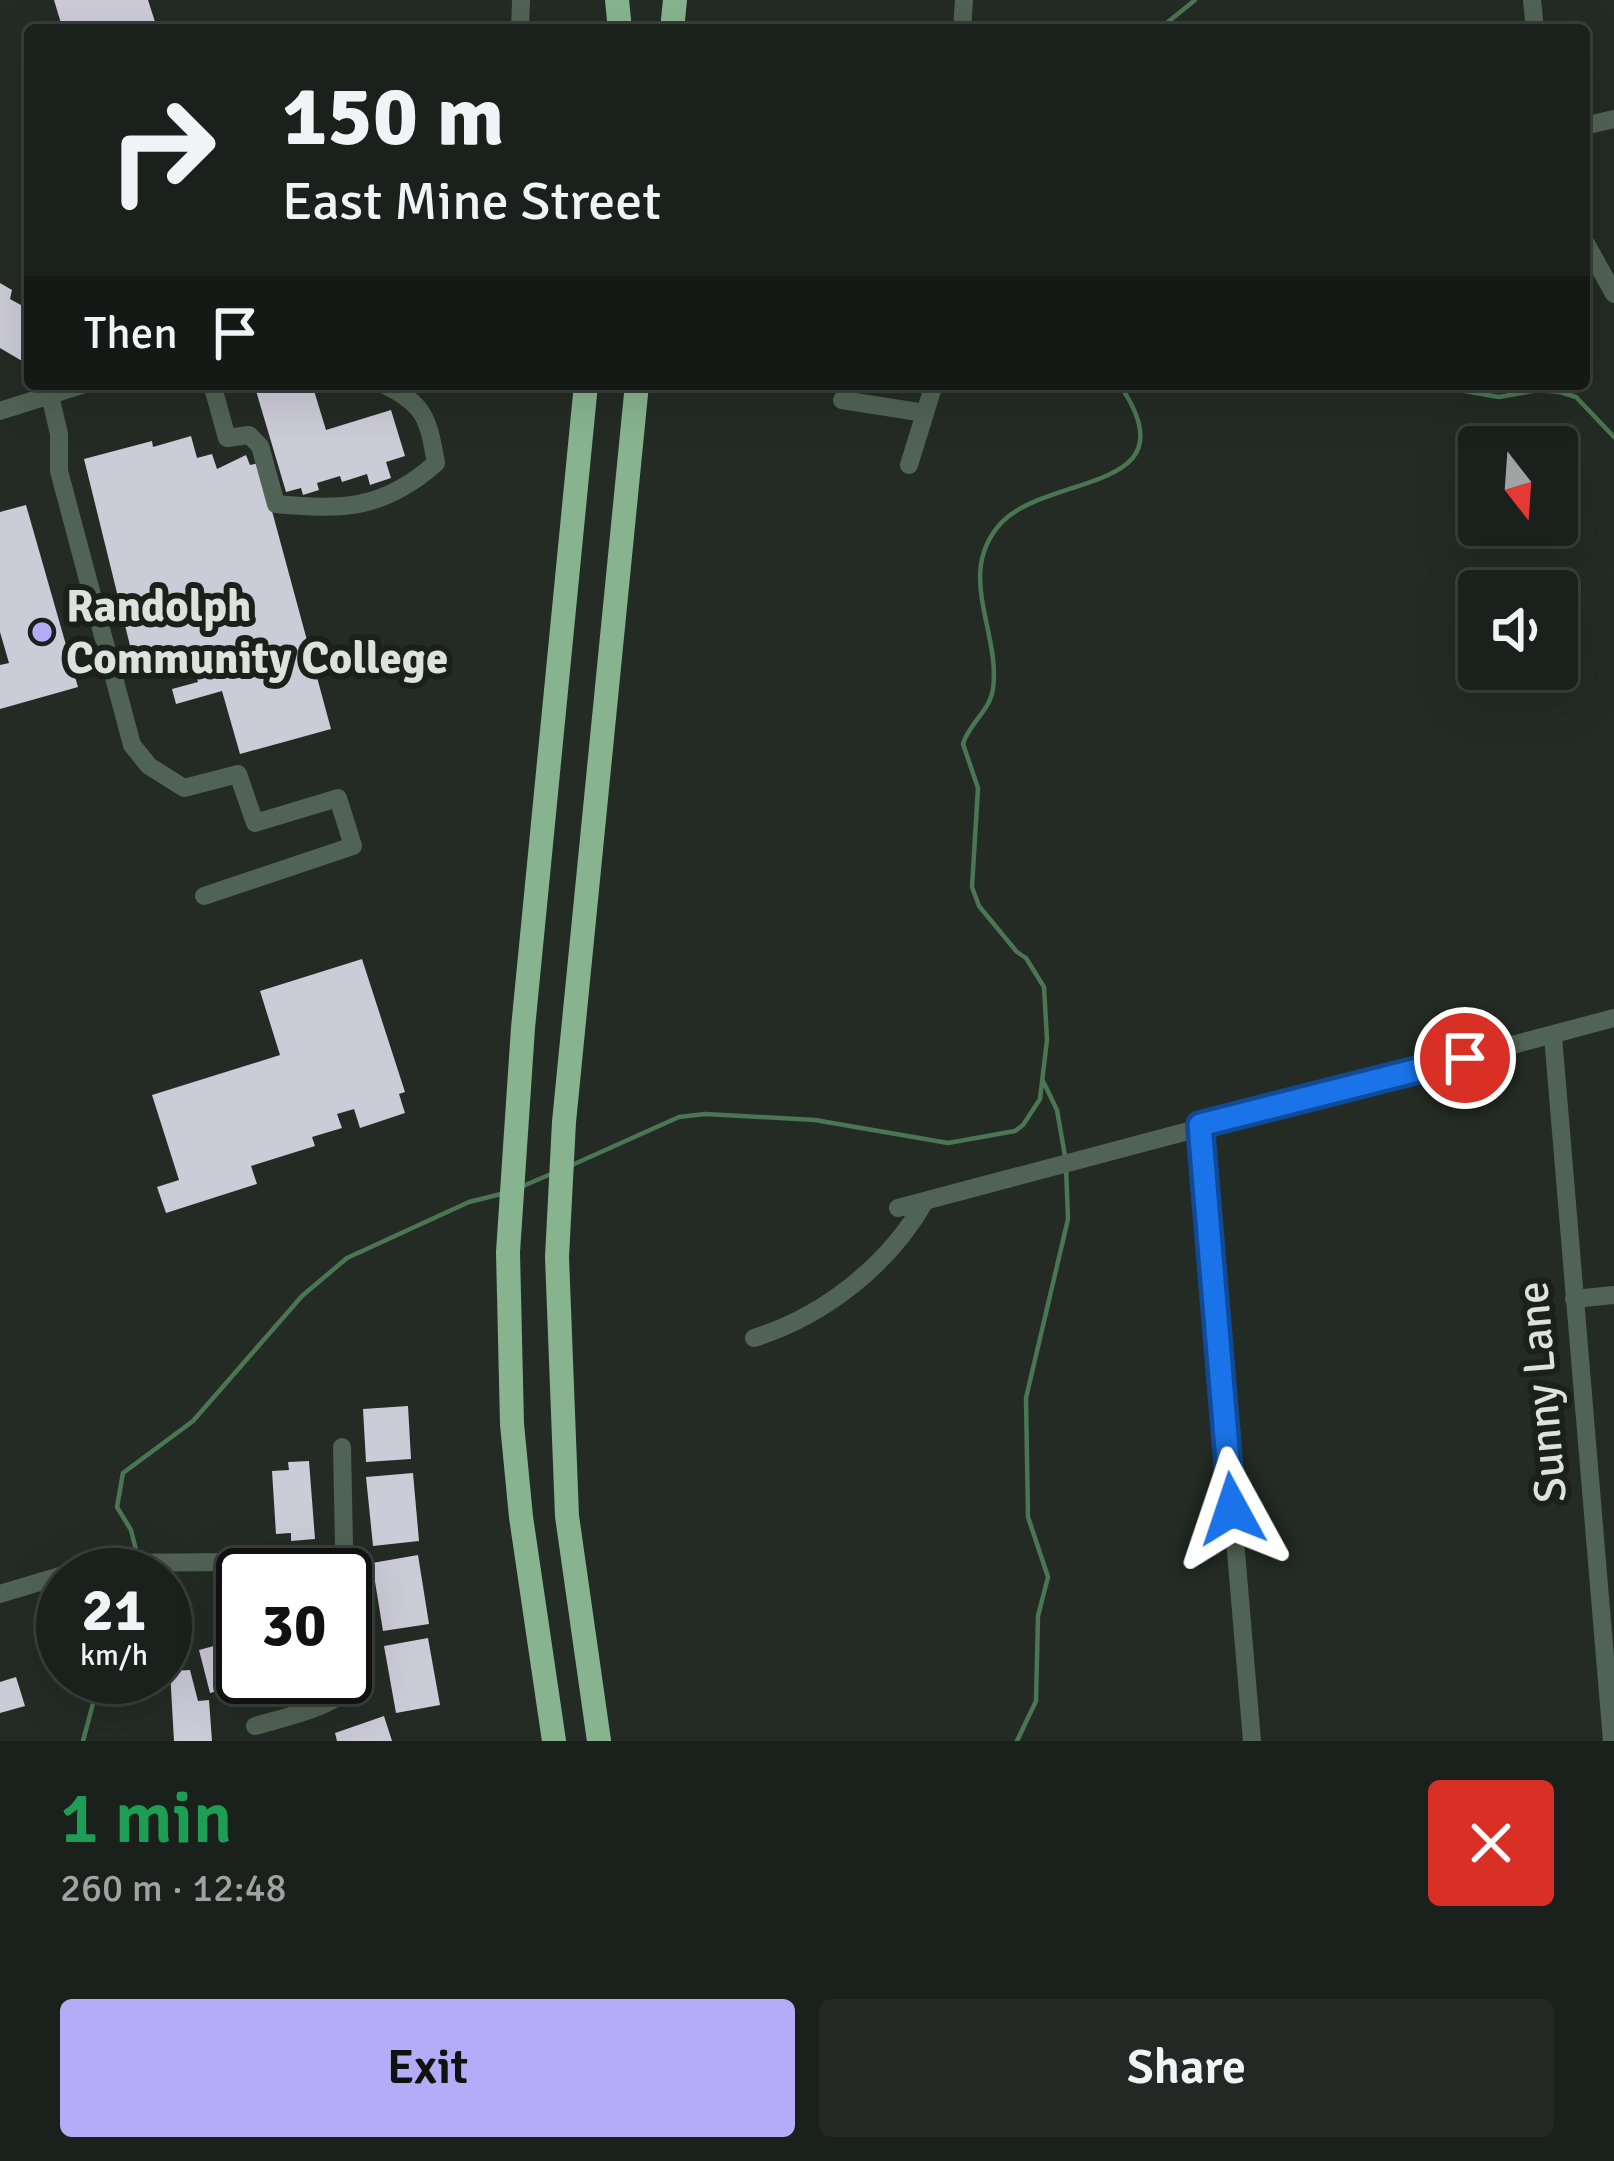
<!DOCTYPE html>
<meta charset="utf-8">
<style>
:root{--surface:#1a201b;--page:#232824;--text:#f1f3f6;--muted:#9fa3a3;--line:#383e3a;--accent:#b5acf8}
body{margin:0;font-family:Signika,sans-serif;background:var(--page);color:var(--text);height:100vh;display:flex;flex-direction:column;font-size:45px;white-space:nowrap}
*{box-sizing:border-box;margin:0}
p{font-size:39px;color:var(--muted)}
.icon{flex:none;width:66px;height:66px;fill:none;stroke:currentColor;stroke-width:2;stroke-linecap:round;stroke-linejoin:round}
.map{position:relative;height:1741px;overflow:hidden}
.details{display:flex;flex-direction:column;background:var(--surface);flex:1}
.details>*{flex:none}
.top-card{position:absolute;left:24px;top:24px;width:1566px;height:366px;border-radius:12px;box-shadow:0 12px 48px #0002,0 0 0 3px var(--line);background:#1a201b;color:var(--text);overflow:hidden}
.needle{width:78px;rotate:163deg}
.fabs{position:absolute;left:1458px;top:426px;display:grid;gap:24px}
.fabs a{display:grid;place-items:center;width:120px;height:120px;border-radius:12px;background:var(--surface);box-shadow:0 12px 48px #0002,0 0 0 3px var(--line);font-size:60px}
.speed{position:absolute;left:36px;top:1548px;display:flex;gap:24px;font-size:60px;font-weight:700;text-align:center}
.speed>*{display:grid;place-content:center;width:156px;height:156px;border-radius:50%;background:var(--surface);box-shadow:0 12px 48px #0002,0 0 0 3px var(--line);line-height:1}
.speed small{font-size:30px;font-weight:400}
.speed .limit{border:6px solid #111;border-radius:18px;background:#fff;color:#111}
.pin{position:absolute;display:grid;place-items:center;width:102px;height:102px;color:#fff;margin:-51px;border:6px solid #fff;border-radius:50%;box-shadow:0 3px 12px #0007}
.me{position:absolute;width:132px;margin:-66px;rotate:355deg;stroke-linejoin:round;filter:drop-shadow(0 0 9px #0008)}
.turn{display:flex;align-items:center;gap:42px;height:252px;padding:0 60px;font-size:54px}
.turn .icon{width:156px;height:156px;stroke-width:2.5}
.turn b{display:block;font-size:84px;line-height:102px}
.then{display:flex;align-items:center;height:114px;padding:0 60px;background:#0003;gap:24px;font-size:45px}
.round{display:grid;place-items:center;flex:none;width:126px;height:126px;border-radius:12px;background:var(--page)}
.head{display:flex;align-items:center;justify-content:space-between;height:204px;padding:0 60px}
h1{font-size:72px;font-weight:600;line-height:90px;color:#1e9e55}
.button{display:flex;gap:24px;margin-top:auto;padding:24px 60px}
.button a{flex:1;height:138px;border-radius:12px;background:var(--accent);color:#111;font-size:48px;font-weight:600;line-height:138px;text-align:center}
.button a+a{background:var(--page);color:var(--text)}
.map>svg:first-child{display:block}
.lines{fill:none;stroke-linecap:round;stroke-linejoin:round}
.stream{stroke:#4b7653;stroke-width:4.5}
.building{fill:#cccbd8}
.minor{stroke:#516354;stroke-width:18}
.highway{stroke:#87b48f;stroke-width:24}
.route-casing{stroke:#114b97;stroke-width:30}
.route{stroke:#1a73e8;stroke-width:21}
.poi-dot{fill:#b5acf8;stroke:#19211a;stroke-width:4.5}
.labels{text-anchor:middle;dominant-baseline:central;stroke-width:12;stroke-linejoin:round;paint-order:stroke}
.poi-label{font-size:45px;font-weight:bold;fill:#dde2de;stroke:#19211a;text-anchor:start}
.street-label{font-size:45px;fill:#dde2de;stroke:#19211a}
</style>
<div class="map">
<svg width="1614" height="1741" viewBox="0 0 1614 1741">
<rect width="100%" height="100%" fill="#232b24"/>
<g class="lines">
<path class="stream" d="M1164,30L1168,22L1195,0
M1425,384L1499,397L1538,390L1560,392L1576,397L1614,437
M1043,1081L1057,1110L1065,1156
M572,1165L679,1117L705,1114L815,1120L948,1143L1015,1131L1023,1125L1040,1099L1047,1040L1044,987L1026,958L1017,952L979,906L972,887L978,788L963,744C969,723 990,711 993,689C1001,631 954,573 1002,522C1050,473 1195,493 1119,384
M523,1186L551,1174
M138,1558L131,1530L117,1507L123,1473L193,1421L302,1296L347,1258L469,1202L501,1194
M83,1741L100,1677
M1017,1741L1036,1701L1038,1616L1048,1577L1028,1517L1026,1398L1068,1219L1066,1167"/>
</g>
<path class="building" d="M54,0H148L157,28L63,30Z
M0,283L12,290L10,299L30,310V346L22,361L0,348Z
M254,384H312L326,430L391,410L405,456L386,462L391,478L370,485L367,474L342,482L340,476L317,483L319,490L303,495L301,488L286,492Z
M191,436L197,458L212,454L217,469L246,455L250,465L259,463L331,729L240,754L222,691L176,704L172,689L198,682L195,670L186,672L181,657L149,666L151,674L138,678L84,459L152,441L153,447Z
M26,505L78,687L0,709V665L9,663L0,632V512Z
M362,959L405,1092L399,1094L405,1113L360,1128L354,1109L337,1114L342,1128L312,1137L315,1146L251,1166L257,1184L166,1213L157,1187L179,1180L152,1095L280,1055L260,991Z
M408,1406L411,1459L366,1462L363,1409Z
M309,1461L315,1539L291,1541V1533L276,1534L272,1471L289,1470L288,1462Z
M413,1473L419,1541L373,1546L366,1477Z
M418,1555L429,1624L383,1631L372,1563Z
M243,1638V1677L266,1678L210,1693L199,1650Z
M428,1638L440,1705L396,1713L384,1646Z
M190,1670L198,1701L209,1700L212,1741H174L170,1671Z
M16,1677L25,1706L0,1713V1682Z
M384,1716L392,1741H337L335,1733Z"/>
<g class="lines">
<path class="minor" d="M1532,0L1535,30
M520,30L521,0
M962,30L964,0
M30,119V142
M1584,126L1614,119
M1584,240L1614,294
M212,384L227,438L249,435L260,446L276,504C343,510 383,510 436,463C428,418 425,404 383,384
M50,395L59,434V471L132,745L149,766L184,788L238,774L255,823L338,798L353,846L204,896
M842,400L925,413
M0,411L85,384
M909,465L934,384
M1553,1036L1612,1741
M1200,1125L1252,1741
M898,1208L1614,1018
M1574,1299L1614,1295
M754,1338C824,1316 889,1265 925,1201
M63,1575L114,1563L346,1561
M0,1594L63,1575
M255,1726C291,1715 345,1708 361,1669L344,1544L342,1447"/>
<path class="highway" d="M617,0L620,30
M672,30L675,0
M554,1741L521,1517L512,1424L508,1252L523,1028L586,384
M599,1741L567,1516L557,1257L564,1122L637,384"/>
</g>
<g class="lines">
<g class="route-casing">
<path id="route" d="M1232,1509L1200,1125L1465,1058"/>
</g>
<use href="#route" class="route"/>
</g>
<circle class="poi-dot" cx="42" cy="632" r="12"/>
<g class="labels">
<g class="poi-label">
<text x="66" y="606">Randolph<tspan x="66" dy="52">Community College</tspan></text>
</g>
<g class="street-label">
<text transform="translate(1542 1392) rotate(-95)">Sunny Lane</text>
</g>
</g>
</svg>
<div class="fabs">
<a><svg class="needle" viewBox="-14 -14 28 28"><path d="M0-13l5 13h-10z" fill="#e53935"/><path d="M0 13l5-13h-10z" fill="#9fa3a3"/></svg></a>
<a><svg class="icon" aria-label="sound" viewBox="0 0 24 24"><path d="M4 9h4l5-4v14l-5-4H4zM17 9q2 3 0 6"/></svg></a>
</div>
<div class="speed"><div>21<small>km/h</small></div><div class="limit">30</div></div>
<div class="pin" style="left:1465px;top:1058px;background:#d93025"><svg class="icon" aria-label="arrive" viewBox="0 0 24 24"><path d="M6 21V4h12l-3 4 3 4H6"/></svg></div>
<svg class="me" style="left:1232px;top:1509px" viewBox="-20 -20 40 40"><path d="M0-17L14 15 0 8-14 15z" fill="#1a73e8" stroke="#fff" stroke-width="4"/></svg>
<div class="top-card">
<div class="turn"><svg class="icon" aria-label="right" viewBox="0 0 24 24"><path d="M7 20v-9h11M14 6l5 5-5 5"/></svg><div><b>150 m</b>East Mine Street</div></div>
<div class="then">Then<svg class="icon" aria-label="arrive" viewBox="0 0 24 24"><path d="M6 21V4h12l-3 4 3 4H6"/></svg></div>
</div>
</div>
<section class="details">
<div class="head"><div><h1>1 min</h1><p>260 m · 12:48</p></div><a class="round" style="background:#d93025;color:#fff"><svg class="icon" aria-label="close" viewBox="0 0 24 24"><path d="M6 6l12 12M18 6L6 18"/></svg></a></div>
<div class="button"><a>Exit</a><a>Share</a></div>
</section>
